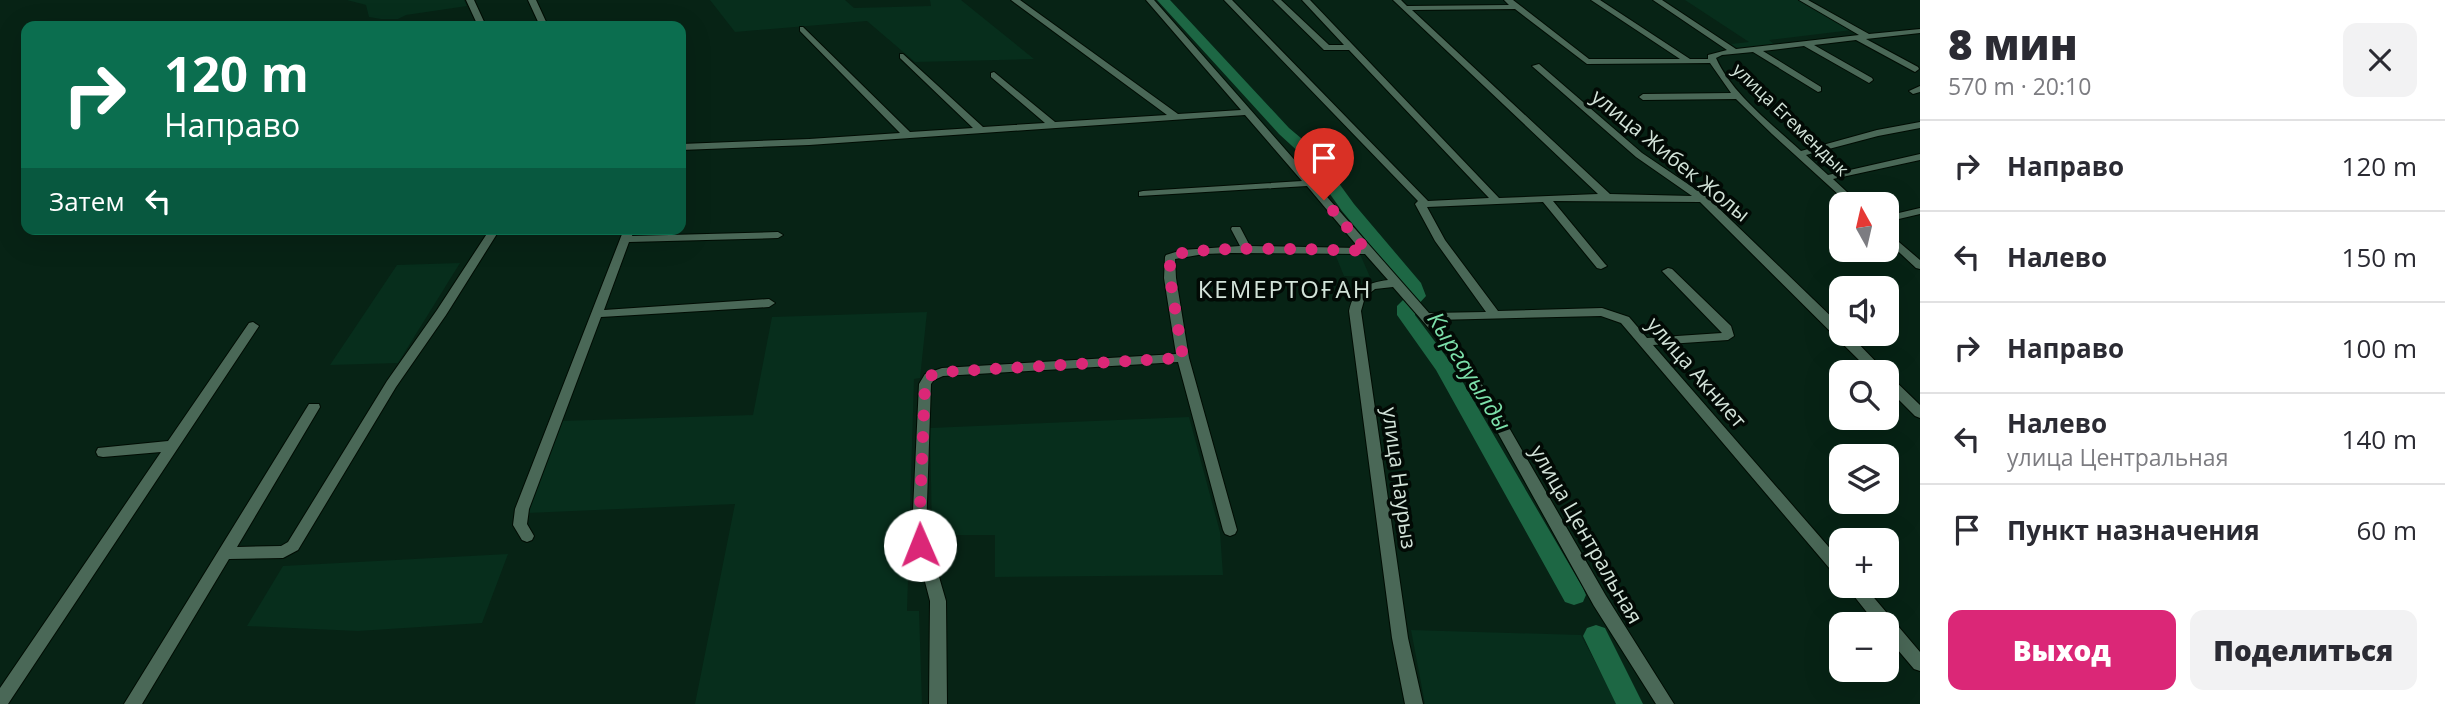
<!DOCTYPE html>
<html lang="ru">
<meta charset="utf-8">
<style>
:root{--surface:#fff;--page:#f2f2f3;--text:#2b2b33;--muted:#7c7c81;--line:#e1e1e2;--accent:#db2777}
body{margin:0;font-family:"Open Sans",sans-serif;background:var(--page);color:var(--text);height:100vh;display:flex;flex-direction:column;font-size:26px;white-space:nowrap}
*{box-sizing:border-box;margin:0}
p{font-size:23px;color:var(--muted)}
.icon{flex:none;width:38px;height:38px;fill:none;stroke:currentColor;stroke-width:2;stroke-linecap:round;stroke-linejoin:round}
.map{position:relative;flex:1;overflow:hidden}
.details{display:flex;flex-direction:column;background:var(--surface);width:525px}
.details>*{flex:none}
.top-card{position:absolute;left:21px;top:21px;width:665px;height:214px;border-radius:14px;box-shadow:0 7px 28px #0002;background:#0b6e4f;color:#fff;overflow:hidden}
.needle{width:46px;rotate:352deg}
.tools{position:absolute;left:1829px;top:192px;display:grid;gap:14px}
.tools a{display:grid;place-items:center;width:70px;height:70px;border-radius:14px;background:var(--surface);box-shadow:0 7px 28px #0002;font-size:35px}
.pin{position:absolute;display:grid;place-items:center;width:60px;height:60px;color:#fff;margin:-72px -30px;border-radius:50% 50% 50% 0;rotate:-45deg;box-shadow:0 0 7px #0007}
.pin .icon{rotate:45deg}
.me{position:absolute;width:77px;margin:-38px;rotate:359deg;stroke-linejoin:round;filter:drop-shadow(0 0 5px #0008)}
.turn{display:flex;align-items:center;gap:24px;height:147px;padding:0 28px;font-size:32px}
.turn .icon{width:91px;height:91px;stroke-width:2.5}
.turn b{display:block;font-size:49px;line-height:60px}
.then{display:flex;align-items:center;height:66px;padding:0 28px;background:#0003;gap:14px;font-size:26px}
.round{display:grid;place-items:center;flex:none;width:74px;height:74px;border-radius:14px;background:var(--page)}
.overview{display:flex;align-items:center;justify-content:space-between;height:119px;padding:0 28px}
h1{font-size:42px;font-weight:800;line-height:52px}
.primary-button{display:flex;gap:14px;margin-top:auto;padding:14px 28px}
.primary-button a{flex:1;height:80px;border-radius:14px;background:var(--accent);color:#fff;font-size:28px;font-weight:800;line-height:80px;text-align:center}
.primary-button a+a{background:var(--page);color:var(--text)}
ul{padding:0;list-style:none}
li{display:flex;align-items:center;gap:21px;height:91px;padding:0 28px;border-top:2px solid var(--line)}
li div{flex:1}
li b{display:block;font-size:26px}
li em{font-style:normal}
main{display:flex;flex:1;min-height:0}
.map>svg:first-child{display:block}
.built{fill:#072e1c}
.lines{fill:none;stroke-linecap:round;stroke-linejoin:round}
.river{fill:#1d6744;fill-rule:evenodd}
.minor-casing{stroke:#000c03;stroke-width:2}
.minor{fill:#4a6857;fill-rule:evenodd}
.route{stroke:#db2777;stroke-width:12;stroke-dasharray:0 21.6}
.labels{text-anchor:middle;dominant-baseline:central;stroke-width:7;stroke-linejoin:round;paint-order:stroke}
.far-street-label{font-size:18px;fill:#d3e3d9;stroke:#020a05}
.street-label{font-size:21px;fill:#d3e3d9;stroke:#020a05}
.water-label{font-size:23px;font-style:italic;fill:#7ce0aa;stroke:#020a05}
.quarter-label{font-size:24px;letter-spacing:2px;fill:#d3e3d9;stroke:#020a05}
</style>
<main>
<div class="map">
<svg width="1920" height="704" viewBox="0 0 1920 704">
<rect width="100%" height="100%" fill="#072315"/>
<path class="built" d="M347,0H464L467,6L406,15L398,19H381L369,17L366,5Z
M710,0H845L854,8L931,6L930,0H961L1034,59L915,62L867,21L735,32Z
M1685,0H1798L1852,30L1769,40L1775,45L1738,49L1731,44L1749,42Z
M1335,254H1360L1370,277L1344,276Z
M460,263L398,363L330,365L397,265Z
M927,312L920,378L914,379L907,611H919L922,704H695L735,504L527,513L561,421L753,415L772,317Z
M1189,417L1220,532L1223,575L995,577V535H932L930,428Z
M508,554L482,623L358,631L247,626L283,566Z
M1411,630L1581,635L1617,704H1425Z"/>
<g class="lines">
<path class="river" d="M1157,0H1170L1289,128L1314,149L1354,204L1421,283L1426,296L1415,308V315L1454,367L1583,588L1586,595L1583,602L1574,605L1565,602L1436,370L1397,315V306L1408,295L1406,288L1342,211L1303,156L1279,134Z
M1596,625L1605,628L1643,704H1616L1583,636L1587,628Z"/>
<g class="minor-casing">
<path id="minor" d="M466,0H474L486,26H478Z
M528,0H536L548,26H540Z
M1011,0H1020L1178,114L1241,110L1146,0H1154L1429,313L1486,312L1435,241L1415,204L1418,201L1224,0H1232L1428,201L1489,198L1349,50H1324L1273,0H1281L1329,45H1344L1302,0H1310L1499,198L1598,194L1393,0H1401L1407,6L1509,5L1504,0H1513L1589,59H1680L1591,0H1600L1690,59H1708V55L1727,50L1653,0H1662L1736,49L1859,35L1799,0H1808L1869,34L1920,29V33L1866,39L1918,67L1919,69L1915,72L1856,40L1814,45L1872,78L1873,80L1869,83L1804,46L1763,51L1821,87V91L1818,92L1753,52L1722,55L1716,58C1732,94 1772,124 1801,151L1877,130L1920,122V128L1878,136L1806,155L1828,175L1920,154V160L1833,179L1861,205H1850L1772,134L1736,99L1643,100L1639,97L1643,94L1731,93L1710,63L1587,64L1515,9L1412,10L1610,194L1692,196L1636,157L1532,66L1539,64L1642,153L1707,197L1841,326V334H1849L1884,370L1886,373H1872L1700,202L1553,201L1605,264L1607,266L1601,269L1597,268L1543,202L1427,207L1445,240L1498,311L1602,308L1629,317L1647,338L1722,333L1662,271L1668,268L1672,269L1731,326L1734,336L1728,340L1653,345L1841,561V578L1836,576L1621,323L1601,316L1435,320L1455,343L1500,412L1606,596L1674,704H1656L1594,606L1489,417L1447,349L1393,287L1375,289L1365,297L1361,311L1408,638L1423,704H1405L1392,638L1349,311C1354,288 1366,283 1388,280L1365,254L1232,253L1204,254L1175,259L1176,278L1189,358L1237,530L1235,534L1230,536L1225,534L1223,530L1178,362L943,376L934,380L931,384L926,532L946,601L947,704H929L930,601L912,532L919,384L925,374L942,368L1176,354L1164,278L1165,257L1166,255L1182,250L1240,246L1231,229L1232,227H1240L1250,246L1359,248L1307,186L1139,196V192L1143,191L1302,181L1245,115L809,145L681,150V144L809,139L900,133L800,31V27H803L910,132L973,128L900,58V54H903L983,127L1045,123L991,77V73L994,72L1055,122L1167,115Z
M1920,86V92L1913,94L1909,91Z
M1920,208V214L1886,222V216Z
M490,229H500L446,315L396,387L298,550L283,558L229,559L142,704H124L309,404H319L320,407L237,547L281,546L288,542L387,381L437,310Z
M624,229H634L632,236L778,232L783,235L778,238L629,242L604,310L769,299L775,303L769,307L601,317L529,509L527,524L534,536L532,540L527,542L522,540L513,525L515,509Z
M1886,231L1920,260V269L1916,268L1886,240Z
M253,322L259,326L257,329L8,704H0V688L161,452L103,457L98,456L96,452L98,448L168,441L249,323Z
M1886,375L1890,376L1920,405V418L1915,416L1886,387Z
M1846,586H1864L1920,652V671L1914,669L1886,636V625H1877Z"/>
</g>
<use href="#minor" class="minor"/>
</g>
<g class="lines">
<path class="route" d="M920,545L919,532L925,384L929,376L942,372L1183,358L1170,278V257C1188,244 1336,250 1367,251L1324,200"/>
</g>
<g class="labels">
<g class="far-street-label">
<text transform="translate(1791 119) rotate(44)">улица Егемендык</text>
</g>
<g class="street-label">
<text transform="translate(1671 155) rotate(39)">улица Жибек Жолы</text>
<text transform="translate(1697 372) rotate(49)">улица Акниет</text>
<text transform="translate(1400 478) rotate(82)">улица Наурыз</text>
<text transform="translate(1587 534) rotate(60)">улица Центральная</text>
</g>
<g class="water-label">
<text transform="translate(1470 371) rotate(58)">Кыргауылды</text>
</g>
<g class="quarter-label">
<text x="1285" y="288">КЕМЕРТОҒАН</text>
</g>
</g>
</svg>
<div class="tools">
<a><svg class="needle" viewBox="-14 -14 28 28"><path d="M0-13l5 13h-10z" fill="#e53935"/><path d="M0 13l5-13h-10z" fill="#7c7c81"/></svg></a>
<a><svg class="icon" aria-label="sound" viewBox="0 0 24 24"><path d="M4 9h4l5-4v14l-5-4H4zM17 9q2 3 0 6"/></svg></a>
<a><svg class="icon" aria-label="search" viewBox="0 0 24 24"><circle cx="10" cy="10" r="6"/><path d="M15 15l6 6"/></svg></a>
<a><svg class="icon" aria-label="layers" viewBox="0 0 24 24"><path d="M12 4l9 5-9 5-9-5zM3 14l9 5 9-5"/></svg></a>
<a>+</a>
<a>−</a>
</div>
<div class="pin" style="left:1324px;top:200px;background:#d93025"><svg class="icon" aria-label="arrive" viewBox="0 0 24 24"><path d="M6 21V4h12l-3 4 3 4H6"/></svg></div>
<svg class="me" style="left:920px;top:545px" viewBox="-20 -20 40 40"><circle r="19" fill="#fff"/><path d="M0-13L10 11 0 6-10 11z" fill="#db2777"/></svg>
<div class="top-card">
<div class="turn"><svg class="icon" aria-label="right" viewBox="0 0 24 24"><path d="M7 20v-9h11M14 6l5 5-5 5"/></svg><div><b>120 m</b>Направо</div></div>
<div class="then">Затем<svg class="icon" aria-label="left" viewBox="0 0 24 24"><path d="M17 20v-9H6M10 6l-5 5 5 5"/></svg></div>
</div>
</div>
<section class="details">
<div class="overview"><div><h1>8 мин</h1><p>570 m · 20:10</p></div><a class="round"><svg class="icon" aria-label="close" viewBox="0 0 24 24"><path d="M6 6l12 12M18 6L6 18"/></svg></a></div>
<ul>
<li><svg class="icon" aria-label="right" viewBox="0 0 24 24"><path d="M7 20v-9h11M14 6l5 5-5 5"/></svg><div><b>Направо</b></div><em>120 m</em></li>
<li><svg class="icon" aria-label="left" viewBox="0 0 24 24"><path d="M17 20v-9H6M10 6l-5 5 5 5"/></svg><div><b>Налево</b></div><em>150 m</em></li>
<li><svg class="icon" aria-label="right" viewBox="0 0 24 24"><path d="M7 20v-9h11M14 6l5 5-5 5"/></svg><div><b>Направо</b></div><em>100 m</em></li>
<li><svg class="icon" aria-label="left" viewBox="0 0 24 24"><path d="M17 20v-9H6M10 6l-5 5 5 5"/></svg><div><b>Налево</b><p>улица Центральная</p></div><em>140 m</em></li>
<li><svg class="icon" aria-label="arrive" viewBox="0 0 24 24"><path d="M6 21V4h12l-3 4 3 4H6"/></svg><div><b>Пункт назначения</b></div><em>60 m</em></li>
</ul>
<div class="primary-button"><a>Выход</a><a>Поделиться</a></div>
</section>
</main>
